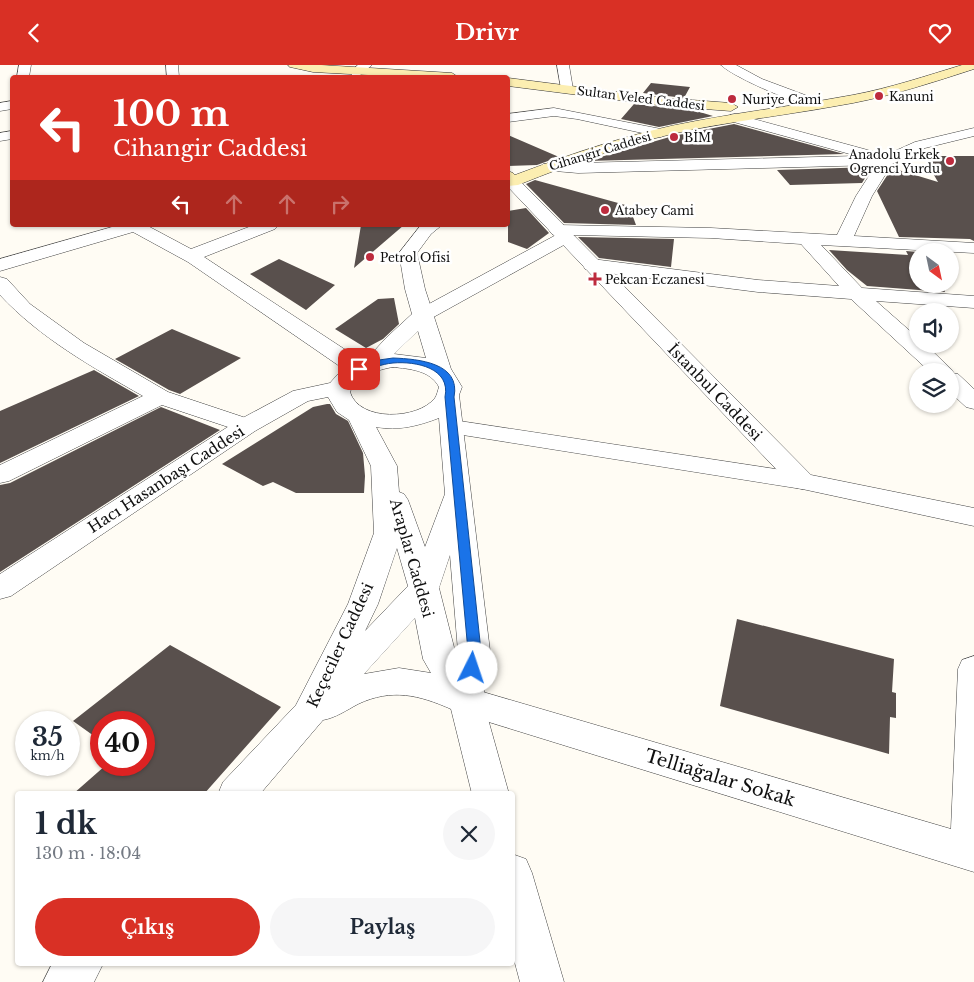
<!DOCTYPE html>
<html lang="tr">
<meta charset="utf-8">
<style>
:root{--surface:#fff;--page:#f6f6f7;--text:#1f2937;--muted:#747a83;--accent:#d93025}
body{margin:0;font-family:"Libre Baskerville",serif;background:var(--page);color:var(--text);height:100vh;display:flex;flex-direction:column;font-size:19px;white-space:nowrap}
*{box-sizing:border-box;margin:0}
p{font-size:16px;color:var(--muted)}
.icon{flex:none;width:28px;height:28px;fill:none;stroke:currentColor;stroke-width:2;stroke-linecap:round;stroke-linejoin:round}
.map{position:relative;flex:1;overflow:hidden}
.drawer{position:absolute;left:15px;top:726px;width:500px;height:175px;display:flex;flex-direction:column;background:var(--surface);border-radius:5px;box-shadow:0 1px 4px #0004}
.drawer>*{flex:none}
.hud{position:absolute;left:10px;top:10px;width:500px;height:152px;border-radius:5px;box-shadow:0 1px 4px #0004;background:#d93025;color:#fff;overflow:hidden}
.needle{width:32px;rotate:147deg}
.controls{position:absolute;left:909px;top:178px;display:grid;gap:10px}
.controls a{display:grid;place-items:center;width:50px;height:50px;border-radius:50%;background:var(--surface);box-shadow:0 1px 4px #0004;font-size:25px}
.speed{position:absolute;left:15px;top:646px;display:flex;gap:10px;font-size:25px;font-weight:700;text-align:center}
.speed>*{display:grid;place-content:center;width:65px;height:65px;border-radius:50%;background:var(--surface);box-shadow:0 1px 4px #0004;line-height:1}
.speed small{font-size:12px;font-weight:400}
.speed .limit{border:8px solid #d22;background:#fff;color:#111}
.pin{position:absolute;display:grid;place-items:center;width:42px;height:42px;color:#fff;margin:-21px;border-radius:10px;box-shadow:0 2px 8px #0006}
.me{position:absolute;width:55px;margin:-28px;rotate:4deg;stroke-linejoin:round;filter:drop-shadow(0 0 4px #0008)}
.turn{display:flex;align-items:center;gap:18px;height:105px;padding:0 20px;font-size:22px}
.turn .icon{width:65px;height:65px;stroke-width:2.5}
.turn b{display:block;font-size:35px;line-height:42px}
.lanes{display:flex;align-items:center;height:48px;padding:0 20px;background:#0003;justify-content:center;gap:25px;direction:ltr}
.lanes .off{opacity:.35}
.round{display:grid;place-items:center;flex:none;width:52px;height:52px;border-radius:26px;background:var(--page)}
.overview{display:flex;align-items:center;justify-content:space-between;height:85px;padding:0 20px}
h1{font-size:30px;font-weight:700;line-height:38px}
.cta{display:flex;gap:10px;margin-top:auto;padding:10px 20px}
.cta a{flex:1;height:58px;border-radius:30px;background:var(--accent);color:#fff;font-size:20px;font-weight:700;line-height:58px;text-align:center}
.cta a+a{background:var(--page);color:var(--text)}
header{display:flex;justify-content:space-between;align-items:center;height:65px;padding:0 20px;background:var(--accent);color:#fff;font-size:22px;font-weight:700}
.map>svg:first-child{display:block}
.building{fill:#59504d}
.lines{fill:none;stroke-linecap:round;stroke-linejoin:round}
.minor-casing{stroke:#434343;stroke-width:1}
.tertiary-casing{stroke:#434343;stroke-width:1}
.secondary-casing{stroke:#323232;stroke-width:1}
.minor{fill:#fff;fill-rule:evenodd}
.tertiary{fill:#fff;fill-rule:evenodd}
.secondary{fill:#fceeb1;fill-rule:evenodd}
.route{fill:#1a73e8;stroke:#114b97}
.poi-dot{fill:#bd2b3d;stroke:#fff;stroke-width:2}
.labels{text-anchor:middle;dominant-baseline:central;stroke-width:5;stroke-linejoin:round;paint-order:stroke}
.far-poi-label{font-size:12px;fill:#101010;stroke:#fff;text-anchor:start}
.far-street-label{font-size:12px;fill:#101010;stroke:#fff}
.street-label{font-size:15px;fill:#101010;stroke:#fff}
.near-street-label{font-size:18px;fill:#101010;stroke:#fff}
</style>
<header><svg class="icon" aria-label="back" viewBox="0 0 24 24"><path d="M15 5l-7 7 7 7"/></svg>Drivr<svg class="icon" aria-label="heart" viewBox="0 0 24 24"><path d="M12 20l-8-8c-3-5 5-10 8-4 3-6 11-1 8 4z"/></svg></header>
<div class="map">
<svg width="974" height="917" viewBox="0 0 974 917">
<rect width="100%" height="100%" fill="#fffcf4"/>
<path class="building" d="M651,18L690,22L684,33L643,28Z
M634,39L693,45L713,51L659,62L621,54Z
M734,59L844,89L587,96L673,71Z
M508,70L559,92L537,100L508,101Z
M923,91H974V176L970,174L899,172L877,126L892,103L938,117Z
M872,102L862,118L790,120L777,105Z
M535,115L629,141L636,160L564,158L526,119Z
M526,143L549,168L527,184L508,177V146Z
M361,160H404L354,203Z
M578,172L674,174L671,202L599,193Z
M829,185L908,190L906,186L918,187V219H942L945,227L867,221L847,205Z
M279,194L335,220L306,245L250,209Z
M394,233L399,259L383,274L366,283L335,264L378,234Z
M172,264L241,293L180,329L169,325L115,294Z
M94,305L139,331L0,398V346Z
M327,339H330L336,349L348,356L363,388L365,411L364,428H296L273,417L263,421L222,399L313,342Z
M161,342L220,365L0,507V420L10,418Z
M737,554L894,594L892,627L896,628V653L890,652L889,689L720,641Z
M170,580L281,642L204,729H73L106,700H144V658H101V676L73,656Z"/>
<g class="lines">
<g class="minor-casing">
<path id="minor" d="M19,0H31L29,12H17Z
M166,0H178L179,12H167Z
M358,0H372L360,10H352L350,7Z
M557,0H569L573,24L571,27H563L561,24Z
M721,0H736L762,14L813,33L814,36L813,39C800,42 731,11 721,0Z
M12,36V44L0,46V38Z
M554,43L661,64L668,68L661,72L577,54L554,51L508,57V49Z
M735,49L886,90L915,77L974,63V71L925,83L892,99L872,131L854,171L974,178V188L821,180L862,223L974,231V243L876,236L918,273V279H925L953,306L952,308L958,309L974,324V344L966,342L950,327V306H929L851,234L758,227L592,206L585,204L583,200L585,196L592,194L758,215L839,221L801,179L711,173L573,170L571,176L430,254L423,256L416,254L413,250L416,246L556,170L552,169L549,165L552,161L558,160L711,163L837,170L856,131L876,100L578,108L543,105L540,102L543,99L578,98L857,91L730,56L728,53L730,50Z
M12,66V74L0,76V68Z
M119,160H146L191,184L254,160H278L275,164L204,192L367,299L370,304L367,309L359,311L351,309L188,197L133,167L0,206V194Z
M0,212L7,214L30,239L84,278L168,327L255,356L258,361L255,366L246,368L162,340L9,416L0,418V400L143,331C92,302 40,273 0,230Z
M453,355L802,408L811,410L815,416L811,422L802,424L444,367L441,362L444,357Z
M974,591V807L466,650L454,646L449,636L454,626L466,622L951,764L958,604L962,595Z"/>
</g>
<g class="tertiary-casing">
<path id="tertiary" d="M512,112L518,114L811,410L974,443V461L793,422L509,123L508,124V113Z
M421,160H442L431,169L417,188L425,224L451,304L462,322L459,330L490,586L483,636L509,729H472L451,644C419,630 392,623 358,639C347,645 335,653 323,655L260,729H218L223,717L296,640L348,539L374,468L371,401L349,355L337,347L328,332L308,336L255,366L11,531L0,534V509L237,356L293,326L330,318L339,308L366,295L386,273L412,249L405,224L399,188ZM418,266L426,293L394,289ZM393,302C410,304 430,305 439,322C438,325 437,330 435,333C418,355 359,357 350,327C356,311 377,305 393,302ZM439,353L445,429L425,482L408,435L404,429L399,427L397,401L376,362C399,366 418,361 439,353ZM397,483L408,521L365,566L378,539ZM450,490L458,586L457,594L439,523ZM415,553L423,594L431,608L399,603L364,609Z
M512,789L526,794L532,808L564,917H520L512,887Z
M52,899H103L94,917H43Z"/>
</g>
<g class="secondary-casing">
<path id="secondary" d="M288,0H321L452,8L458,12H405L313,7L290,2Z
M962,0H974V4C934,17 894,30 853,38C801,48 748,54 695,64C634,76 575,97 518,120L508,121V106L513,108L515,110C574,88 634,67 696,56C748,46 801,40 853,30C890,23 926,11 962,0Z
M508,13L665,33L731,38L738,42L731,46L665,41L508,21Z"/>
</g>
<use href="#minor" class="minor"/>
<use href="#tertiary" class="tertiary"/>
<use href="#secondary" class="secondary"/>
</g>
<path class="route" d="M393,293C419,294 461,298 454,332L481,586L476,607L472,608L467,607L465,603L468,586L445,332C451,303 416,296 393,298C381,299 371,304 359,307L355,304L372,296Z"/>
<g class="poi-dot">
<circle cx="879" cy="31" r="5"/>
<circle cx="732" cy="34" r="5"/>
<circle cx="674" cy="72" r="5"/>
<circle cx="950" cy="96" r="5"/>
<circle cx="605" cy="145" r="5"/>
<circle cx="370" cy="192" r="5"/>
<path d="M592.5 206.5h5v5h5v5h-5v5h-5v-5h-5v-5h5z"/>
</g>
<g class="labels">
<g class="far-poi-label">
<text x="889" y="31">Kanuni</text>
<text x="742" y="34">Nuriye Cami</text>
<text x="684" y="72">BİM</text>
<text x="940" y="89" text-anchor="end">Anadolu Erkek<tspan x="940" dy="14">Ogrenci Yurdu</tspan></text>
<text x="615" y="145">Atabey Cami</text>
<text x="380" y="192">Petrol Ofisi</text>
<text x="605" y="214">Pekcan Eczanesi</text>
</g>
<g class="far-street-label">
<text transform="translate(641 33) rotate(7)">Sultan Veled Caddesi</text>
<text transform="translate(600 86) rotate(-17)">Cihangir Caddesi</text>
</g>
<g class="street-label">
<text transform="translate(715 327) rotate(46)">İstanbul Caddesi</text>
<text transform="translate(166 414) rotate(-33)">Hacı Hasanbaşı Caddesi</text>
<text transform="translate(412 493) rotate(74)">Araplar Caddesi</text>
<text transform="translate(340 580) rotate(-65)">Keçeciler Caddesi</text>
</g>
<g class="near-street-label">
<text transform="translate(720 713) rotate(17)">Telliağalar Sokak</text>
</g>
</g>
</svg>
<div class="controls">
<a><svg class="needle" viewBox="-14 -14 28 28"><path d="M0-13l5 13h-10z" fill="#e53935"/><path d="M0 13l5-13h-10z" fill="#747a83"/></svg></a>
<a><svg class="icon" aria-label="sound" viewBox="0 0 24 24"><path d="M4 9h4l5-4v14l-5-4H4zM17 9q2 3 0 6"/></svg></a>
<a><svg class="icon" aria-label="layers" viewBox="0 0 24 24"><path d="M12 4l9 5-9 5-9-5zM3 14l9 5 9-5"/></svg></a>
</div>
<div class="speed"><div>35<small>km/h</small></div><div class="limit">40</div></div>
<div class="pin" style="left:359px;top:304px;background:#d93025"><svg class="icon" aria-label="arrive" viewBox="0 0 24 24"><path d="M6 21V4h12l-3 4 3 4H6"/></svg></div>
<svg class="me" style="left:472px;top:603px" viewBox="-20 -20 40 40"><circle r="19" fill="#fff"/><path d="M0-13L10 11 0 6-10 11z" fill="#1a73e8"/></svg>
<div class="hud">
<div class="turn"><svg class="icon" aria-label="left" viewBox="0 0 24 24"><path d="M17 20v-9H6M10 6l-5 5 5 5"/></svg><div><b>100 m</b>Cihangir Caddesi</div></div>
<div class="lanes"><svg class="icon" aria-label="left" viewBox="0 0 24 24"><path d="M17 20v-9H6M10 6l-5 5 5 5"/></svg><svg class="icon off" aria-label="ahead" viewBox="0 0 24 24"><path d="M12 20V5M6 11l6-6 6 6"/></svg><svg class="icon off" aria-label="ahead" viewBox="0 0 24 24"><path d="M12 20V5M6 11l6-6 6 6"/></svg><svg class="icon off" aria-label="right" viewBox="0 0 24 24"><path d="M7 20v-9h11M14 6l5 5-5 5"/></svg></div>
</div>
<section class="drawer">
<div class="overview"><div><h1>1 dk</h1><p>130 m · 18:04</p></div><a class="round"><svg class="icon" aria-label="close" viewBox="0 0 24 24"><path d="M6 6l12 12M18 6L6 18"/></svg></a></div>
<div class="cta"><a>Çıkış</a><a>Paylaş</a></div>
</section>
</div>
